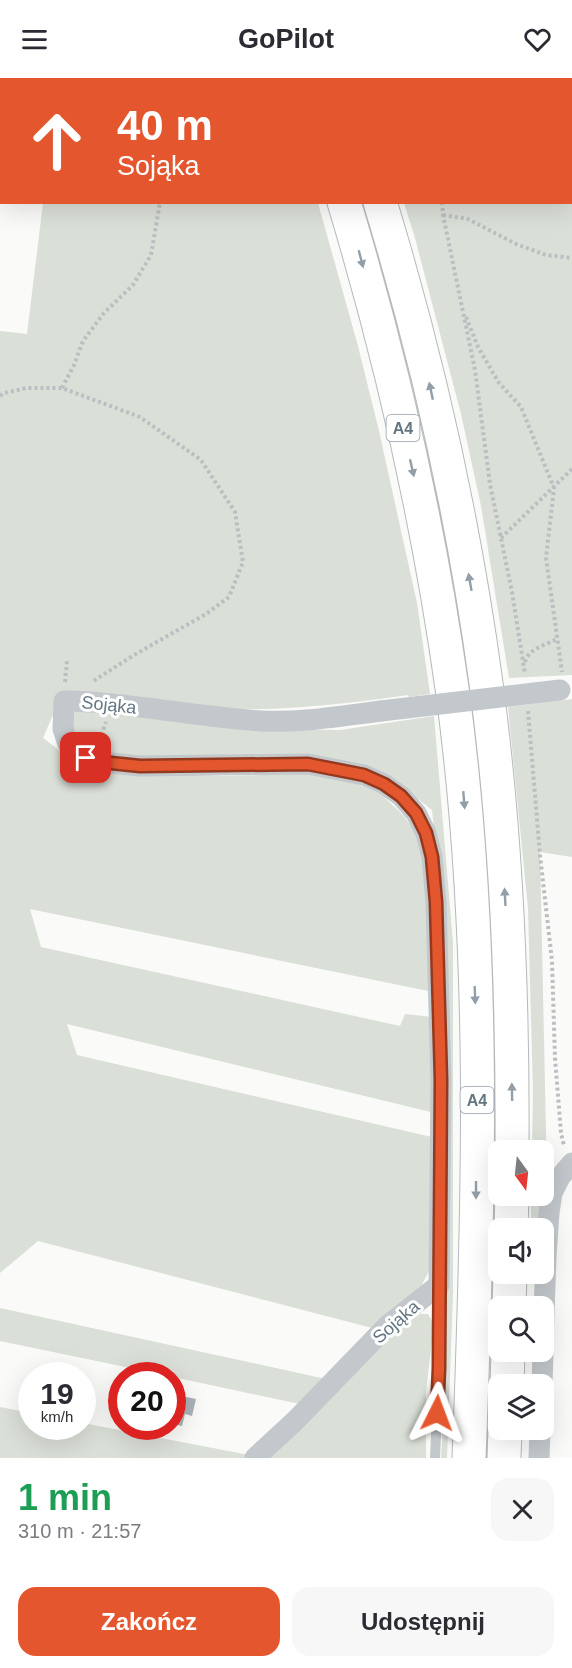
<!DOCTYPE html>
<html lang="pl">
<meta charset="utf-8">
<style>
:root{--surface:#fff;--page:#f7f7f7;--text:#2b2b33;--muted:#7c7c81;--accent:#e4572e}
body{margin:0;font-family:Helvetica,sans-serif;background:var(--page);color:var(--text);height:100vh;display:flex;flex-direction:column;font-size:22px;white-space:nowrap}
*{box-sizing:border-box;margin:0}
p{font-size:20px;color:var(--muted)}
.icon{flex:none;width:33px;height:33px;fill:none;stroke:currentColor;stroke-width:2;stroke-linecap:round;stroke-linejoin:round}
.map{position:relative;height:1380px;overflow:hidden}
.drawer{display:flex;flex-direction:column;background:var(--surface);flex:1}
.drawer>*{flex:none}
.banner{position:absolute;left:0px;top:0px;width:573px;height:126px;box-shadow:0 6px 24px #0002;background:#e4572e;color:#fff;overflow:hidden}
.needle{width:39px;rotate:165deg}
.controls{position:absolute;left:488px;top:1062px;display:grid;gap:12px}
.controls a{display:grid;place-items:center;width:66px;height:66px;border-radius:12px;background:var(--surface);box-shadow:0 6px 24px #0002;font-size:30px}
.speed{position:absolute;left:18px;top:1284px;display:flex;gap:12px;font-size:30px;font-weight:700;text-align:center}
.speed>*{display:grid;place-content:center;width:78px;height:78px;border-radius:50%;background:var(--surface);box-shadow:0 6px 24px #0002;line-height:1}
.speed small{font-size:15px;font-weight:400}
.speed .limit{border:9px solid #d22;background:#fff;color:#111}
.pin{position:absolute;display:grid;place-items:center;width:51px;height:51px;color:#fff;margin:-26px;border-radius:12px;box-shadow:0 3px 9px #0006}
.me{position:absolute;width:66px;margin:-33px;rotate:3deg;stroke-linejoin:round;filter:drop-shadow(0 0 4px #0008)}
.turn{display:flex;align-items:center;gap:21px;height:126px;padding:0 18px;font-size:27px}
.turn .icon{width:78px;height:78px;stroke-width:2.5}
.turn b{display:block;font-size:42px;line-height:51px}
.round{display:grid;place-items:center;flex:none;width:63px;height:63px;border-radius:18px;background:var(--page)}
.overview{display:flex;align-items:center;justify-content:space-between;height:102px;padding:0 18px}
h1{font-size:36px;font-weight:700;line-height:45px;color:#1e9e55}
.action{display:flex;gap:12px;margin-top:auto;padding:12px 18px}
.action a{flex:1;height:69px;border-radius:18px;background:var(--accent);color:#fff;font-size:24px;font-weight:700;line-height:69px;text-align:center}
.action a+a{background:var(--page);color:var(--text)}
header{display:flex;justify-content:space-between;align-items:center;height:78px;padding:0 18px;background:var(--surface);font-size:27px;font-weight:700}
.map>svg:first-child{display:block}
.green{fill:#dadfd7}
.building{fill:#aab3b9}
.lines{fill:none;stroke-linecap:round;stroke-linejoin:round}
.motorway-casing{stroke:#b4b9bd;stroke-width:35}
.path{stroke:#bbbfc2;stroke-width:4;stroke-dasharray:3 3;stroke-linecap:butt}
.service{stroke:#c3c8cc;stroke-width:10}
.minor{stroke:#c3c8cc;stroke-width:21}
.motorway{stroke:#fff;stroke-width:33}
.minor-bridge{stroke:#c3c8cc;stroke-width:21}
.oneway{fill:#939fa8}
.route-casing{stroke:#94391e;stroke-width:15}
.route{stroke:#e4572e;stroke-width:10}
.labels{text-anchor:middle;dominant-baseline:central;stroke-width:6;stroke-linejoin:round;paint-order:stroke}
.shield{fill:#fff;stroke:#939fa8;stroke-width:1.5}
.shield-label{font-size:16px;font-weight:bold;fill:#657683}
.street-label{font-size:18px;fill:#657683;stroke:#fff}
</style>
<header><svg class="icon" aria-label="menu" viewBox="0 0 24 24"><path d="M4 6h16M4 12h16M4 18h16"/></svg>GoPilot<svg class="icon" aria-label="heart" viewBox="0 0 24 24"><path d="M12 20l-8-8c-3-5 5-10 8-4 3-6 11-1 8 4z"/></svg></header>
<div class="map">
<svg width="572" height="1380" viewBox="0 0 572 1380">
<rect width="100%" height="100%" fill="#fafaf8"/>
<path class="green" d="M395,0H572V597L509,600L481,428L461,336L415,160L404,125L572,124V2H395Z
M43,125H318L358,268L379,353L417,525L430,616L409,619L408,617C346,626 284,633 221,631C168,629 114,622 61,618L43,660L77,686L114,695L223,698L307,696L351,703L381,716L404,738L419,759L428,786L433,914L30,831L41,869L400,948L405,936L432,939L435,1035L67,946L77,977L436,1060L429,1193L416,1218L376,1251L38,1163L0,1195V253L27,256Z
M572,621V779L540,774L547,1102L541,1150H531V1118H543V1072H532L533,1013L528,830L508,629Z
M76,629L275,651L340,652L434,638L453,865V1216L447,1380H441L446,1284L448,950L446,861L432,732L403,709L366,691L139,679L87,671L73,660L71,645Z
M0,1230L326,1301L300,1326L173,1299L172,1298L164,1297L0,1263Z
M420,1236H428L434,1246L426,1314V1380H266L395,1253Z
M0,1329L31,1335L32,1348H82L83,1345L249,1377L246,1380H0Z"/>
<path class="building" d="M172,1316L196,1321L192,1338L185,1336L182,1348L172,1346Z"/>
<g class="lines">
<g class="motorway-casing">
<path id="motorway" d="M304,0L305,2
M341,0V2
M344,124C392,283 429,446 452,610C487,864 479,1124 469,1380
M380,124C428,281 464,443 486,605C507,760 513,917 512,1072
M511,1150L512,1118
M509,1228L510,1196
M507,1306L508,1274
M504,1380L505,1352"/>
</g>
<path class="path" d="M403,0L404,2
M442,124L443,137L475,292L490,406L512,514L525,596
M443,137L468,141L516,166L546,177L572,180
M466,239L478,269L499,305L521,329L554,410L546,480L562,594
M62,310L74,287L83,263L104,235L133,207L151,177L160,124
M0,318L4,315L27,310H62L140,339L201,382L235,434L243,484L229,519L206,536L134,577L92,604
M501,460L572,391
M525,584C529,570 546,567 557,561
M65,604L67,583
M528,633L540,777L552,883L555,980L561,1055L564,1068
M102,663L101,658L106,644"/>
<path class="service" d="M435,1380L439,1290V1208"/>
<path class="minor" d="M543,1264L546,1178L549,1135L552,1115L560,1099L572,1085
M542,1306L543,1274
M255,1380L296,1342L387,1248L439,1207L441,1002L436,824L432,779L426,755L416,735L401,718L384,706L364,697L308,686L140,688L111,685L86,680L68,666L63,651L64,623C130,624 195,639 261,643C301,645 341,638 381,633
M539,1380L540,1352"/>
<use href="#motorway" class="motorway"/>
<path class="minor-bridge" d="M381,633L560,612"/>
</g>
<defs><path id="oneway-solid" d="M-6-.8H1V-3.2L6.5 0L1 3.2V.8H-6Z" transform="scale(1.5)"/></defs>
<g class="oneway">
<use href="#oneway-solid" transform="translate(361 181) rotate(75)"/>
<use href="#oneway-solid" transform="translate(431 313) rotate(-102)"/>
<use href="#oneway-solid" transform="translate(412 390) rotate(77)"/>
<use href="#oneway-solid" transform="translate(470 504) rotate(-100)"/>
<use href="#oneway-solid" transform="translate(464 722) rotate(85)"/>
<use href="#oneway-solid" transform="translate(505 819) rotate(-93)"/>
<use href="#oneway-solid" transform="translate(475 917) rotate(88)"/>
<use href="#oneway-solid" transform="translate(512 1014) rotate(-91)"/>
<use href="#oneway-solid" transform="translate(476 1112) rotate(90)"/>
</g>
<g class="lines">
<g class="route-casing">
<path id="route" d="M86,680L111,685L140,688L308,686L364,697L384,706L401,718L416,735L426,755L432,779L436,824L441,1002L439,1290L437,1335"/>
</g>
<use href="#route" class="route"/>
</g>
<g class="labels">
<g class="shield">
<rect x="386.5" y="337" width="33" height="26" rx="4.5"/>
<rect x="460.5" y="1009" width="33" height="26" rx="4.5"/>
</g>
<g class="shield-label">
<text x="403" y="350">A4</text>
<text x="477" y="1022">A4</text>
</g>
<g class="street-label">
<text transform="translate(109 627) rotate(6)">Sojąka</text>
<text transform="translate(396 1244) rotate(-41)">Sojąka</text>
</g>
</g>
</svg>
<div class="controls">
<a><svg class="needle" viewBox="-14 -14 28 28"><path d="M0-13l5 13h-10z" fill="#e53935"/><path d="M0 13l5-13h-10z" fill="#7c7c81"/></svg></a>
<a><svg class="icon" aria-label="sound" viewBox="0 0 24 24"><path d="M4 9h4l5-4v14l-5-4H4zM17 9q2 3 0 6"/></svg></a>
<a><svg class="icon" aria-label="search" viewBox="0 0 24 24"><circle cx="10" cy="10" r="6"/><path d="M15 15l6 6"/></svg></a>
<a><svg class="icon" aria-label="layers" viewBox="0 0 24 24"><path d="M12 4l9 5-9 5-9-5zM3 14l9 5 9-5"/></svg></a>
</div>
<div class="speed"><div>19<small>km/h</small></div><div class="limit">20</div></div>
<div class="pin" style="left:86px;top:680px;background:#d93025"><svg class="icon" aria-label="arrive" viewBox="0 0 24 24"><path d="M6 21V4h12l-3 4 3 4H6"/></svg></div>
<svg class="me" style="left:437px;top:1335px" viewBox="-20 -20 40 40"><path d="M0-17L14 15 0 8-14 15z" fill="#e4572e" stroke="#fff" stroke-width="4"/></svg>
<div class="banner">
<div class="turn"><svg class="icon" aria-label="ahead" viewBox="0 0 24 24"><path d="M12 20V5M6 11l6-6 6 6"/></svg><div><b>40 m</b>Sojąka</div></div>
</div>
</div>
<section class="drawer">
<div class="overview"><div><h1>1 min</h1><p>310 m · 21:57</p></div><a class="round"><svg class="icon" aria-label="close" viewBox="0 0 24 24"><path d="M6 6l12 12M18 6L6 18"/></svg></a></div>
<div class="action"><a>Zakończ</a><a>Udostępnij</a></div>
</section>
